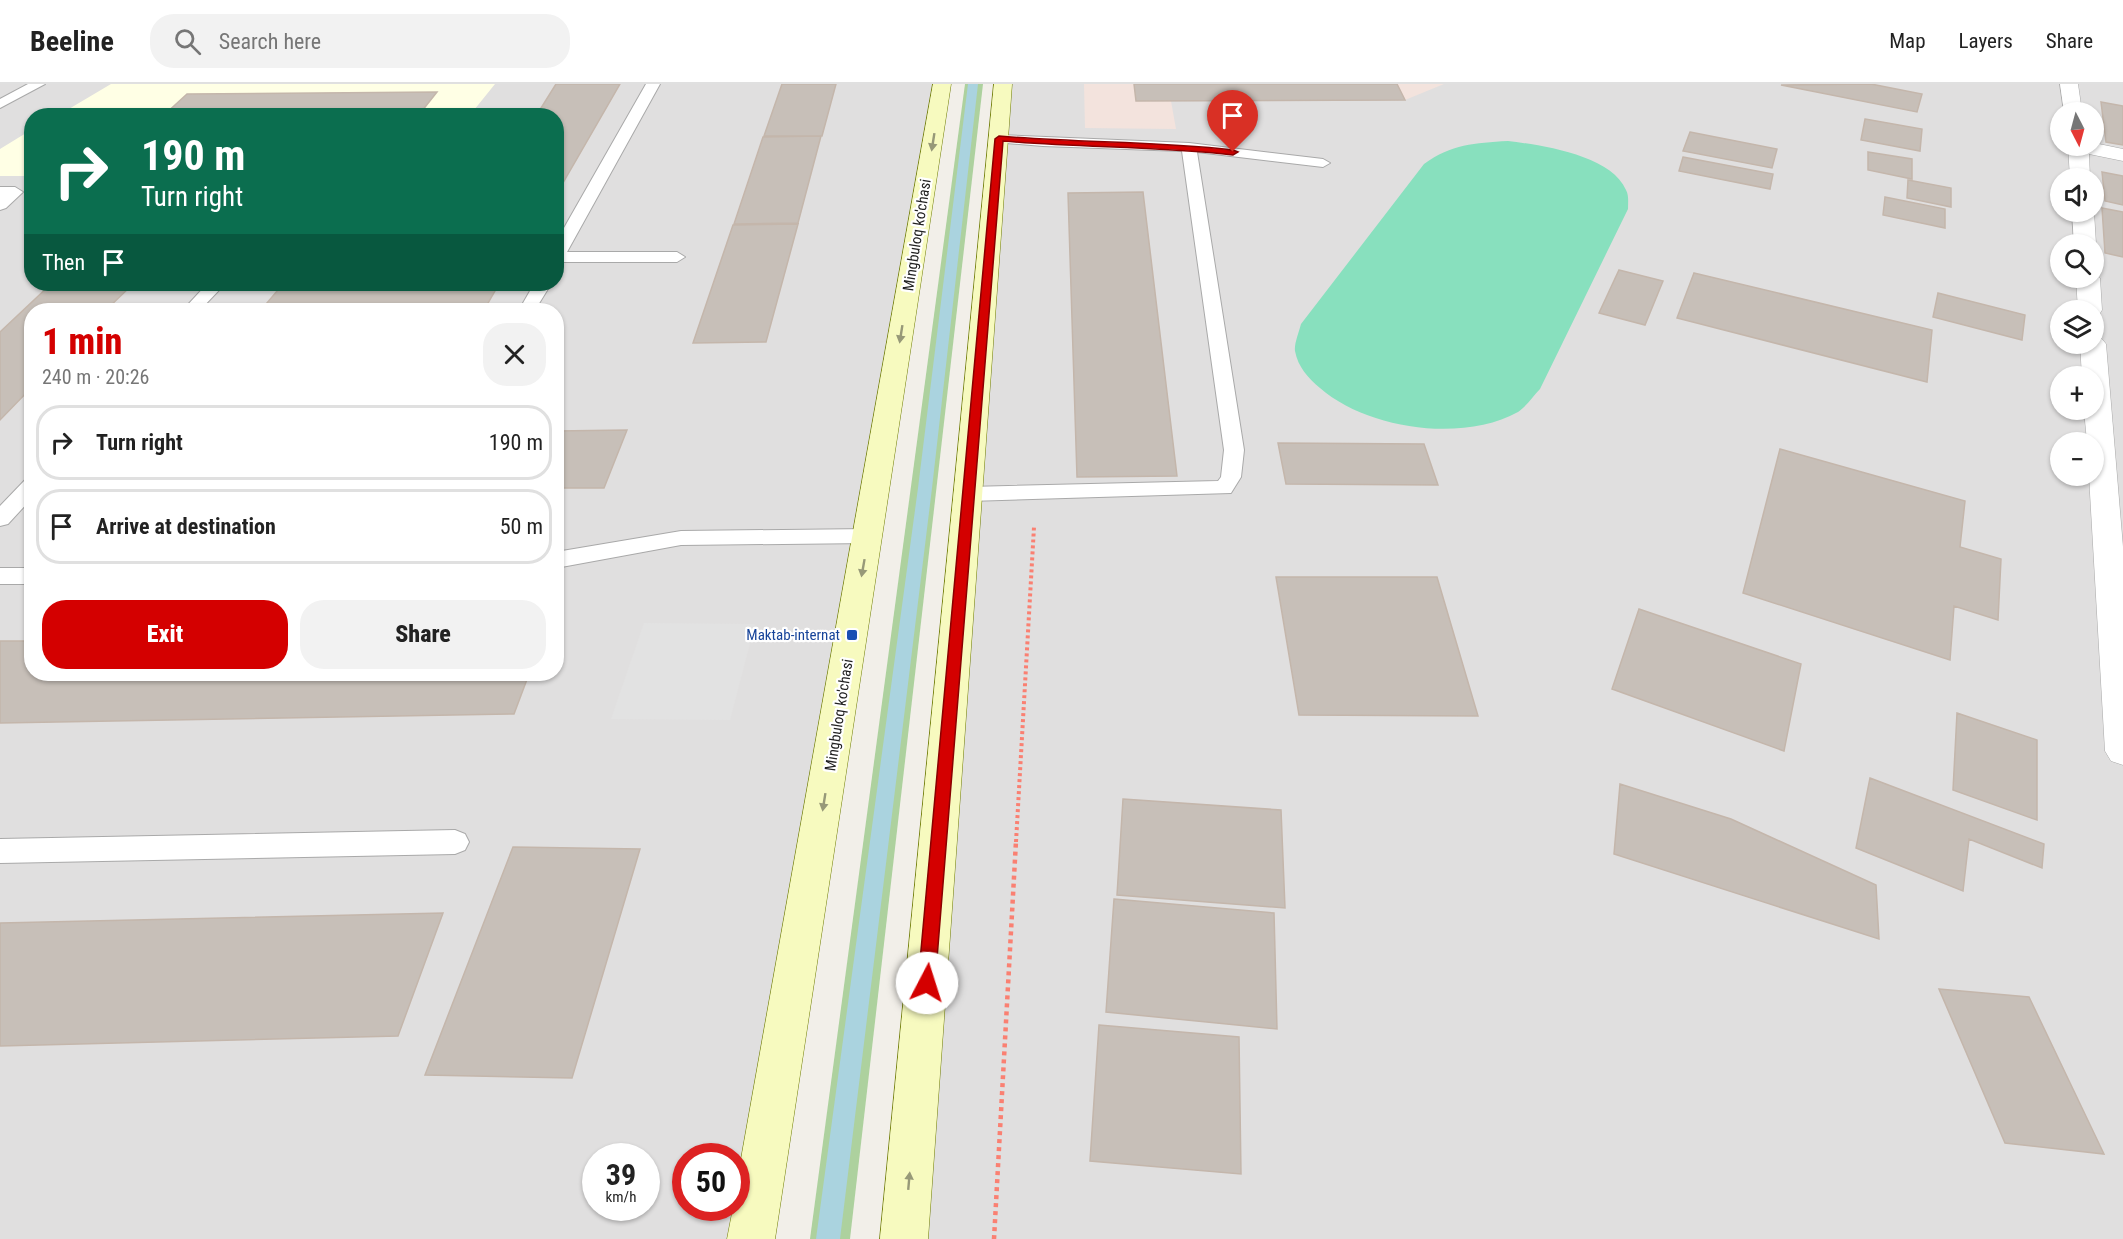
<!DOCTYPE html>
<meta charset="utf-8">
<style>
:root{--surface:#fff;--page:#f2f2f2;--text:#222;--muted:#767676;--line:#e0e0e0;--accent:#d40000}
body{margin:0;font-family:"Roboto Condensed",sans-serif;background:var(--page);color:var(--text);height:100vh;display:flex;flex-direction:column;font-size:22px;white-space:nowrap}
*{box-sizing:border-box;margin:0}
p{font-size:20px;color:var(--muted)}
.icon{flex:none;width:33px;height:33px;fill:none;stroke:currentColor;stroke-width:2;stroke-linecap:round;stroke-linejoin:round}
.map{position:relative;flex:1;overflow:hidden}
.side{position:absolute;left:24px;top:219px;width:540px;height:378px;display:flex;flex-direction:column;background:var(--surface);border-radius:24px;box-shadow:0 2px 4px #0004}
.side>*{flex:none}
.guide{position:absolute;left:24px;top:24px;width:540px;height:183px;border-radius:24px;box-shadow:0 2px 4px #0004;background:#0b6e4f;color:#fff;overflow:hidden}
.needle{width:39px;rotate:174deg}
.buttons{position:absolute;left:2050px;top:18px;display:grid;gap:12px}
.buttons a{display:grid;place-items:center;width:54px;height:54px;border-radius:50%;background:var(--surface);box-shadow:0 2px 4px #0004;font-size:30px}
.speed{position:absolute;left:582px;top:1059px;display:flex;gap:12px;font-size:30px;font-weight:700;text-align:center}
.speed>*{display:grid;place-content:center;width:78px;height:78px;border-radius:50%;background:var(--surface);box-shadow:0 2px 4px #0004;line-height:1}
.speed small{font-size:15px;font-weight:400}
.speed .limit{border:9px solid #d22;background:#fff;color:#111}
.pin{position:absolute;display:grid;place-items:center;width:51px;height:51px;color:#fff;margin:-62px -26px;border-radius:50% 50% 50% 0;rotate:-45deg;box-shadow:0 0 6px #0007}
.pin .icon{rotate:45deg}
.me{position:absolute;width:66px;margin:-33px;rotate:5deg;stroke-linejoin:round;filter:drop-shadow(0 0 4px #0008)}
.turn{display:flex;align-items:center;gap:21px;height:126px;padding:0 18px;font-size:27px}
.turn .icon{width:78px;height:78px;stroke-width:2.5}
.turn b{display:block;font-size:42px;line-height:51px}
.then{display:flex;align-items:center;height:57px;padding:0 18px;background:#0003;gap:12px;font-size:22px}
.round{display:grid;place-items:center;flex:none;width:63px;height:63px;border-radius:24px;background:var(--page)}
.headline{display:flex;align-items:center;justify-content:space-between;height:102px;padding:0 18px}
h1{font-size:36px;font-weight:800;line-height:45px;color:var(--accent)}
.action{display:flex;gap:12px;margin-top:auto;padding:12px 18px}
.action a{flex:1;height:69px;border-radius:24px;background:var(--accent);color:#fff;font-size:24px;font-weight:800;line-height:69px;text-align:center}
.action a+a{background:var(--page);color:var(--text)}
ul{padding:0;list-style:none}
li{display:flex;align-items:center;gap:18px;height:75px;margin:0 12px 9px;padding:0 6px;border:3px solid var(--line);border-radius:24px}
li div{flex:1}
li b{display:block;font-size:22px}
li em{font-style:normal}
header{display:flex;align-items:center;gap:36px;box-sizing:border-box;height:84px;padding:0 30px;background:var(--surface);border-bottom:2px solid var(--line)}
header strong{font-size:28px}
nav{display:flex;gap:33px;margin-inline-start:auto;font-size:21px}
.search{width:420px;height:54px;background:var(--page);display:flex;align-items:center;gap:15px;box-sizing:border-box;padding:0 21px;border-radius:24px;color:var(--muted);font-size:22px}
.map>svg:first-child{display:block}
.residential{fill:#e0dfdf;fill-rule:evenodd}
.education{fill:#ffffe5}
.military{fill:#f3e3dd}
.forest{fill:#add19e}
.pitch{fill:#88e0be}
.parking{fill:#e2e2e2}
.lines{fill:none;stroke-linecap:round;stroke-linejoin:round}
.stream{fill:#aad3df;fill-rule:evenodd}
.building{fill:#c7bfb8;stroke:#c4b6ab;stroke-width:1.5}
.service-casing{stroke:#a9a9a9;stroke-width:2}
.minor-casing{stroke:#a9a9a9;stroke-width:1}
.secondary-casing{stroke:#707d05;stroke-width:1}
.path-far1{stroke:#fa8072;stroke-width:4;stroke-dasharray:3 3;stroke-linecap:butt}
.path{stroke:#fa8072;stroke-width:4.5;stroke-dasharray:4 4;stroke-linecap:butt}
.service{fill:#fff;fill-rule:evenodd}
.minor{fill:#fff;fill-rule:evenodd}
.secondary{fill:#f7fabf;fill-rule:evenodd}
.oneway{fill:#979978}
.route{fill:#d40000;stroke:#8a0000;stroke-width:1.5}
.transit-dot{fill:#1a4fb4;stroke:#fff;stroke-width:2}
.labels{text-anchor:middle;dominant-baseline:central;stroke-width:4.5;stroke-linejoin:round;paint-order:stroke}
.street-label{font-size:15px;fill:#222;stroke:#fff}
.transit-label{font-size:15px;fill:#164399;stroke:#fff;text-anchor:end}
</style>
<header>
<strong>Beeline</strong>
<div class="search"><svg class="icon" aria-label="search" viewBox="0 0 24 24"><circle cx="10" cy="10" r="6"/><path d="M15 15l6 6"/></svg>Search here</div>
<nav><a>Map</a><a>Layers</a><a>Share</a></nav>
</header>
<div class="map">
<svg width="2123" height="1155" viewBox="0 0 2123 1155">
<rect width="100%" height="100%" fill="#f2efe9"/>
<path class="residential" d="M0,0H942L751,1155H0ZM32,32H556V200H32ZM32,226H556V590H32ZM596,1072H646V1124H596ZM686,1072H736V1124H686Z
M1003,0H2123V1155H904ZM2061,28H2094V62H2061ZM2061,94H2094V128H2061ZM2061,160H2094V194H2061ZM2061,226H2094V260H2061ZM2061,292H2094V326H2061ZM2061,358H2094V392H2061Z"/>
<path class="education" d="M111,0H495L470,31L57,32Z
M31,46V92H0V65Z"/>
<path class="military" d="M1084,0H1444L1405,16L1171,17L1176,45L1085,44Z"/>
<path class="forest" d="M965,0H983L850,1155H810Z"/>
<path class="pitch" d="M1508,57C1541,61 1611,71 1626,106C1629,111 1628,119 1628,125L1540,305C1533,312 1526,323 1518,328C1462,359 1367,345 1320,304C1308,294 1298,283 1295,267C1294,260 1299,248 1301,240L1424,80C1452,60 1474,59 1508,57Z"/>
<path class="parking" d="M644,539L755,540L730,636L611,635Z"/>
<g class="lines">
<path class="stream" d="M968,0H978L932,404L840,1155H816L918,404Z"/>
</g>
<path class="building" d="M556,0H620L556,111V32H536Z
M782,0H836L822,52H764Z
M1134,0H1397L1405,16L1136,17Z
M1871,0L1922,10L1917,28L1781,1Z
M437,8L418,32H163L187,10Z
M2101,18L2123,22V61L2106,58Z
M1865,35L1922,45L1920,67L1861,56Z
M1690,48L1777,65L1772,84L1683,67Z
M821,52L798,139L734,140L763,53Z
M1868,68L1912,75V95L1868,86Z
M1683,73L1773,90L1770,105L1679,87Z
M2102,88L2123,92V121L2105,117Z
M1908,96L1951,104V123L1907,114Z
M1143,108L1177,392L1077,393L1068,109Z
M1885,113L1945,125V144L1883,131Z
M2102,124L2123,128V173L2105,169Z
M798,140L766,258L693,259L733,141Z
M1619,186L1663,197L1645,241L1599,229Z
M1694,189L1932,246L1927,298L1677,234Z
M51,200H133L106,226H32V303L0,336V248Z
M283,200H499L484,226H261Z
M1938,209L2025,231L2022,256L1933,233Z
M627,346L604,404H556V347Z
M1278,359L1424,360L1438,401L1286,400Z
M1780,365L1965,417L1960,463L2001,475L1998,536L1954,522L1950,576L1743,509Z
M1276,493H1437L1478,632L1299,631Z
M1639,525L1801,580L1784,667L1612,605Z
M0,557H32V590H529L514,630L0,639Z
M1957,629L2037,656V736L1953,706Z
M1870,694L2044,760L2042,784L1969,755L1963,807L1856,764Z
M1620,700L1731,735L1876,801L1879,855L1614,770Z
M1123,715L1281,726L1285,824L1117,811Z
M513,763L640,765L572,994L425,991Z
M1114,815L1274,829L1277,945L1106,928Z
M443,829L398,952L0,962V839Z
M1939,905L2029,913L2104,1070L2005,1059Z
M1099,941L1239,953L1241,1090L1090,1077Z"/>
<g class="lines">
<g class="service-casing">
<path id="service" d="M28,0H45L0,24V15Z
M646,0H660L567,168H677L685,173L677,178H556V158Z
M999,51L1189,59L1323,75L1330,79L1323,83L1197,68L1244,366L1241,393L1231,409L969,417L962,415L959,410L962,405L969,403L1218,397L1221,393L1224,366L1182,67L1043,62L994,58L992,55L994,52Z
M0,103H15L23,108L6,124L0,126Z
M207,200H225L200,226H183Z
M534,200H551L535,226H519Z
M32,394V414L8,440L0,442V422L25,396Z
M869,445L877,447L880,452L877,457L869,459L681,461L556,484V468L681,447Z
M0,484H32V500H0Z
M455,746L465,750L469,758L465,766L455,770L0,779V755Z"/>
</g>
<g class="minor-casing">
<path id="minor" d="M2060,0H2078L2082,28H2064Z
M2094,59L2123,65V77L2089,70L2090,94H2070L2068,62H2094Z
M2072,128H2094L2096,160L2094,163V160H2074Z
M2094,188L2100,194L2102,226L2099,231L2094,232V226H2078L2076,194H2094Z
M2094,253L2102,255L2106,260L2123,463V681L2111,677L2105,667L2089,392H2094V358H2087L2084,326H2094V292H2082L2080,260H2094Z"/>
</g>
<g class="secondary-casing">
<path id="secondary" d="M933,0H951L775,1155H727L733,1124H736V1103Z
M994,0H1012L928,1155H880Z"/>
</g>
<path class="path-far1" d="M1016,758L1034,443"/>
<path class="path" d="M994,1155L1016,757"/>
<use href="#service" class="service"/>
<use href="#minor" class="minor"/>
<use href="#secondary" class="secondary"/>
</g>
<defs><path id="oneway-solid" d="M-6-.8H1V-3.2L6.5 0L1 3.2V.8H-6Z" transform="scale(1.5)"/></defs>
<g class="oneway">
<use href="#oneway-solid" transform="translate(933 58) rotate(99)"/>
<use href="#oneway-solid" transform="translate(901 250) rotate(99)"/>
<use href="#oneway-solid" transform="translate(863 484) rotate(100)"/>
<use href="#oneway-solid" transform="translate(824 718) rotate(99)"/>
<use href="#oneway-solid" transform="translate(909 1097) rotate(-85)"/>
</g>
<path class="route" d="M999,52C1077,59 1156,57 1233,66L1238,68L1233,71C1157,62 1080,64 1003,57L935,899L933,905L927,907L921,905L918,899L995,55Z"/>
<rect class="transit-dot" x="846" y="545" width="12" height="12" rx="3"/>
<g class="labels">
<g class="street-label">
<text transform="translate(917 151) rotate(-81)">Mingbuloq ko'chasi</text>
<text transform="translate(839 631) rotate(-81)">Mingbuloq ko'chasi</text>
</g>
<g class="transit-label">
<text x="840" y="551">Maktab-internat</text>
</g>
</g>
</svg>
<div class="buttons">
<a><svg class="needle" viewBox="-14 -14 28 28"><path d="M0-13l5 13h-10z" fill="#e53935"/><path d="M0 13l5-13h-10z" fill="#767676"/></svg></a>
<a><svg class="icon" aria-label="sound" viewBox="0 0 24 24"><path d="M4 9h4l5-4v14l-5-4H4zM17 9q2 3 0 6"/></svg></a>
<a><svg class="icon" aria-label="search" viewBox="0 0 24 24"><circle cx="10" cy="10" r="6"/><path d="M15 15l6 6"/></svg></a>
<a><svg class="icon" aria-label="layers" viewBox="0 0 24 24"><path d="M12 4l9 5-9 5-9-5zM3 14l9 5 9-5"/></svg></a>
<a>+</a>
<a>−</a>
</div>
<div class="speed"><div>39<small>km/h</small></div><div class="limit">50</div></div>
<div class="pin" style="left:1233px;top:68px;background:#d93025"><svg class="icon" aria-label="arrive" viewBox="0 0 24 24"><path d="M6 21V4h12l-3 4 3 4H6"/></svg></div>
<svg class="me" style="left:927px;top:899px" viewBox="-20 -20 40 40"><circle r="19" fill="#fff"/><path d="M0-13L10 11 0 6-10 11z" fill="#d40000"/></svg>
<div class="guide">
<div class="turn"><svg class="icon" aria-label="right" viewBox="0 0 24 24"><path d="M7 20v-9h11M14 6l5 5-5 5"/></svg><div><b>190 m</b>Turn right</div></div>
<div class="then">Then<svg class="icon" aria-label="arrive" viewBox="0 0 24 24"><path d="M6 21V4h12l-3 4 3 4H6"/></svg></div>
</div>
<section class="side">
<div class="headline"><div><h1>1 min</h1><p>240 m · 20:26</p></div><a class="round"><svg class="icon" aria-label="close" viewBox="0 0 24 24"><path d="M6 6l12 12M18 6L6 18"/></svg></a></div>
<ul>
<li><svg class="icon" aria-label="right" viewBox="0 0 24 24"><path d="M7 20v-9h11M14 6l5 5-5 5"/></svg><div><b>Turn right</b></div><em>190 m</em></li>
<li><svg class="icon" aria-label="arrive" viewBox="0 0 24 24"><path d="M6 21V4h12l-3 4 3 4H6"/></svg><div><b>Arrive at destination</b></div><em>50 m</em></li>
</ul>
<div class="action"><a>Exit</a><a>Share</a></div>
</section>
</div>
